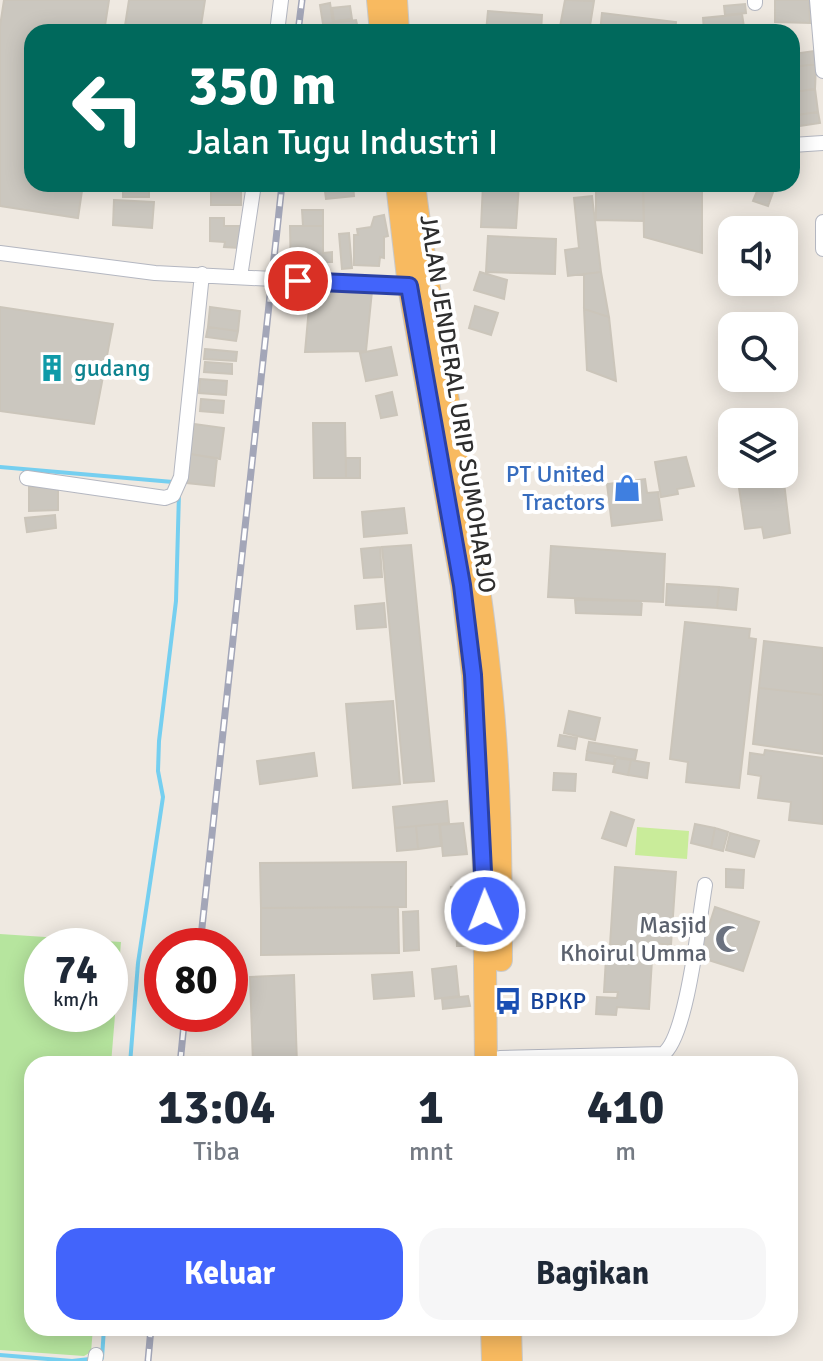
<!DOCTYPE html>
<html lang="id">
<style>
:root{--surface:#fff;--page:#f6f6f7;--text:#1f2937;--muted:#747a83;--accent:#4264fb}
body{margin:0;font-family:Signika,sans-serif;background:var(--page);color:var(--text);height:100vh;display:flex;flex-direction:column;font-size:30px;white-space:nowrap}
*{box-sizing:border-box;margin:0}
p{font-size:26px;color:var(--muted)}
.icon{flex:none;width:44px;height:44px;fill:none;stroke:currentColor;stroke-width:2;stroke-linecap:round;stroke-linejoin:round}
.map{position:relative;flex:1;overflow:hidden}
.details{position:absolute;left:24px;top:1056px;width:774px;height:280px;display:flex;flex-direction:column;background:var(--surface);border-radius:24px;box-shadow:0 4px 20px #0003}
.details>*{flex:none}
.hud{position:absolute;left:24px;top:24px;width:776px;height:168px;border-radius:24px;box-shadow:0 4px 20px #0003;background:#00695c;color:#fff;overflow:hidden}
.controls{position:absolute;left:718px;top:216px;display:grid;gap:16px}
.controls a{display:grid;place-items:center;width:80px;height:80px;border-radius:16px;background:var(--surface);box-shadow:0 4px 20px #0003;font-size:40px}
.speed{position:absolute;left:24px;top:928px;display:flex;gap:16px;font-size:40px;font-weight:700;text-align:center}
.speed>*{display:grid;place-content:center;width:104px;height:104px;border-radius:50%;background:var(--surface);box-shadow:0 4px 20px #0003;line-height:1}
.speed small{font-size:20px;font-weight:400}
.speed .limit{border:12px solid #d22;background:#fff;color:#111}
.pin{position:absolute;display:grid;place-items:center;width:68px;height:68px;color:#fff;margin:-34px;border:4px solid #fff;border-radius:50%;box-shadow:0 2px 8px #0007}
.me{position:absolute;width:88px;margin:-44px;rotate:359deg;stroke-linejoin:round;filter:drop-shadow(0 0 6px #0008)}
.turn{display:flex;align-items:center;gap:28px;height:168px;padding:0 32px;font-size:36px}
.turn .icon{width:104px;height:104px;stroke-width:2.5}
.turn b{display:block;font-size:56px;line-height:68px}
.eta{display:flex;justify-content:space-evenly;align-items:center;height:136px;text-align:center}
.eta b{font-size:48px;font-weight:700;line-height:56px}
.action{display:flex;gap:16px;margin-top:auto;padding:16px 32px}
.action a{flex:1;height:92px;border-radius:24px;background:var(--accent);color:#fff;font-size:32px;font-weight:700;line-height:92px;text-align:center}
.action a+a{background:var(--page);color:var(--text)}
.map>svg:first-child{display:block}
.green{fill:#b6e59e;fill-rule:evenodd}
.pitch{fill:#c9ec9a}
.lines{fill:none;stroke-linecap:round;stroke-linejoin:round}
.stream{stroke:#75cff0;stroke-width:4}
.building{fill:#cbc7bf;stroke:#cbc5ba;stroke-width:2}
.minor-casing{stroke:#b4b7c1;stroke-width:16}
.trunk-casing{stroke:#c9c9c9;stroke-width:24}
.minor{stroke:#fff;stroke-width:14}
.trunk{stroke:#f8ba60;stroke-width:22}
.rail-casing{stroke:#a3a6b8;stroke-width:7}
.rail{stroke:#fff;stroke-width:4;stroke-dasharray:12;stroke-linecap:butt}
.route-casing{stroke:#2b41a3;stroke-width:20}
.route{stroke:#4264fb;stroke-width:14}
.labels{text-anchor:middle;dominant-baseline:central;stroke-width:8;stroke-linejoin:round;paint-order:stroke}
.culture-label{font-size:24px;fill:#0d838f;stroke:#fff;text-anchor:start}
.street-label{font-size:24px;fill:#2e2e2e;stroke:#fff}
.shop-label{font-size:24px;fill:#366cbe;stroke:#fff;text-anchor:end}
.worship-label{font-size:24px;fill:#5b616d;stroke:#fff;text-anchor:end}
.transit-label{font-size:24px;fill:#164399;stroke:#fff;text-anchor:start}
</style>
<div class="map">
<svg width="823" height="1361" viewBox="0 0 823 1361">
<rect width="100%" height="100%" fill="#efe9e1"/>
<path class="green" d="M0,934L121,942L111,1064H32V1328H93L91,1352L84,1356L0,1350ZM42,946H110V1014H42Z"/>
<path class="pitch" d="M637,827L689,831L687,859L635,855Z"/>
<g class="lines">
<path class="stream" d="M0,467L173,482
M130,1064L138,963L163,797L158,771L159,741L176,601L179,493
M0,1355L72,1361L90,1359
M102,1358L104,1328"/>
</g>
<path class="building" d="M4,0H109L104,32H32V184H83L78,218L0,206V26Z
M129,0H205L200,32H124Z
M565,0L594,1L589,32H559Z
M775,0H809L810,23L775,22Z
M330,3L333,23L323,24L320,5Z
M745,4L746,13L725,15L724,6Z
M350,6L352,19L334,21L332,8Z
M488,11L542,15L541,32H486Z
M602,13L676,22L675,32H600Z
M742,14L744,27L704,31L703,18Z
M356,20L358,29L333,32L332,23Z
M814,51L816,64L793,67L792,54Z
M816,64L815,89L794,92L793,67Z
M815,89L818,112L797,115L794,92Z
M818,112L820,123L799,126L797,115Z
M123,184H149V197H123Z
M211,184H241V205H211Z
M324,184H353L354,196L326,199Z
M483,184H519L516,228L481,227Z
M596,184H643L644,221L596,220Z
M643,184H702V253L644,237Z
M760,184H776L768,206L753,201Z
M592,196L601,272L568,276L565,250L579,248L574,198Z
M114,200L154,202L152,228L113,225Z
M302,210H323V226H303Z
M384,215L388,236L384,237V258L380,257L379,266L354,265V235H358L357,229L371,227L374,217Z
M210,218H224V226H240V248L224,247L225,242L210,241Z
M290,226H323V253L332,252V262H320L321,275H291Z
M349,233L352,268L342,269L339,234Z
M488,236L556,239L555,274L486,272Z
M480,272L507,280L504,299L474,290Z
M601,272L609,317L584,309V274Z
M322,287L372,291L366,351L305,352L310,296L321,297Z
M475,306L498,313L491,335L469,328Z
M0,307L113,324L94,424L0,411Z
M210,307L240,311L238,331L208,327Z
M584,309L609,317L616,381L587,370Z
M208,327L238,331L236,341L206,337Z
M391,347L397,375L366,381L360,353Z
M205,349L237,352L236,361L204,359Z
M205,362L232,364V374L204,372Z
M200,379L227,381L226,395L199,393Z
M392,392L397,415L381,418L376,396Z
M201,399L224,401L223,413L200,411Z
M313,423H345L346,478H314Z
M194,424L224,428L220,459L190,454Z
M190,454L217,458L214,486L187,483Z
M686,457L694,486L677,489L678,494L661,497L655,462Z
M346,458H360V478H346Z
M737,474H783L790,533L764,538L762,527L745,529Z
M645,479L647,493L658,492L662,520L612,526L607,484Z
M58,486V510L29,511V487Z
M404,508L407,533L364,537L362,512Z
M55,515L56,528L27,532L25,518Z
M411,545L434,781L404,783L382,547Z
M551,546L665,554L663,602L548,597Z
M380,547L382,577L364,578L361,549Z
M667,584L719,587L717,608L666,605Z
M719,587L738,589L736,610L717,608Z
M575,600L642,601L641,615L576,613Z
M384,603L386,627L357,629L355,606Z
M685,622L750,629L749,638L756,639L739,788L686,782L688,762L670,759Z
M764,641L823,648V695L759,688Z
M759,688L823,695V754L753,744Z
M393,701L400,784L353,788L346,704Z
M569,711L600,718L595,740L564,733Z
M560,735L577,738L575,749L558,746Z
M589,742L637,750L635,760L587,752Z
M765,750L823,758V824L789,820L791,802L758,798L761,776L748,774L750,753L764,755Z
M587,752L615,756L614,764L586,760Z
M314,753L317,776L260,784L257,761Z
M616,758L631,760L628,775L613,772Z
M631,760L649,763L647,778L628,775Z
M554,773L576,774L575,791L553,790Z
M447,801L449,823L395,828L393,807Z
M611,812L634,820L626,846L602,838Z
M463,823L467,854L443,856L440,825Z
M439,824L441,846L418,849L416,826Z
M695,824L715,828L711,848L691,843Z
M416,826L418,849L397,851L395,828Z
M715,828L728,832L723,851L711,848Z
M730,833L759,841L754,857L726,850Z
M406,862V907L261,908L260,863Z
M615,867L676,872L671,945L653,943L649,1009L617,1007L616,1015L596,1014L597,997L617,998L618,992H604L606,958L617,959L618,945H610Z
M726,869L744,870L743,888L726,887Z
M464,886L466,913L452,914L451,887Z
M398,907L399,953L261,955V908Z
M715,907L759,922L743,971L699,957Z
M418,911L419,950L404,951L403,912Z
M456,927H464L466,946H457Z
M456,966L459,996L435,999L432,969Z
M412,972L414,996L374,999L372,975Z
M294,975L297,1064H253L250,977Z
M468,996L470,1006L443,1009L442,999Z
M415,1059V1064H371V1061Z
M303,1061H371V1064H303Z"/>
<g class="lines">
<g class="minor-casing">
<path id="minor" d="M755,0V3
M817,0L823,71
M277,32L281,0
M792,145L823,143
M823,222V249
M0,253L155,273L409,286
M240,277L254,184
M27,478L165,498L173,495L181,477L202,274
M500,1058L663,1054C687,1038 699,919 705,885
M95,1361L96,1355"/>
</g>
<g class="trunk-casing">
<path id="trunk" d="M378,0L381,32
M396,0L398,32
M397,184L409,286L462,585L473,675L484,868L486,1064
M414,184C434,347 472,507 489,670C500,766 501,863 501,960
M492,1328L493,1361
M510,1328L511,1361"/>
</g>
<use href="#minor" class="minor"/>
<use href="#trunk" class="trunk"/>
<g class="rail-casing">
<path id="rail" d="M298,32L302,0
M200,946L282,184
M180,1064L185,1014
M148,1361L151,1328"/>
</g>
<use href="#rail" class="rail"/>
</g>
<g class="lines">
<g class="route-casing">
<path id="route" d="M298,281L409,286L462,585L473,675L485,911"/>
</g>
<use href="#route" class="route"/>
</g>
<defs>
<g id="building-bare" transform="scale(2.16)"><path d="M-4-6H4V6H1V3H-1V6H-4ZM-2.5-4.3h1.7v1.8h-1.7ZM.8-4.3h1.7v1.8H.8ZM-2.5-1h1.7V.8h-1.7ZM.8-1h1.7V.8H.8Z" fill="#0f9aa8" stroke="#fff" stroke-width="2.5" paint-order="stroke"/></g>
<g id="shop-bare" transform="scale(2.16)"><path d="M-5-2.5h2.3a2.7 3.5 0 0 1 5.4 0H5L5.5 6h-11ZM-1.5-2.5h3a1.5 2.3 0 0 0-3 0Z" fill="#3f7fe0" stroke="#fff" stroke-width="2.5" paint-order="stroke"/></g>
<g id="mosque-bare" transform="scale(2.16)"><path d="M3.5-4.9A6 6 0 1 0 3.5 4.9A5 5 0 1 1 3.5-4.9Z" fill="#6b7280" stroke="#fff" stroke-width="2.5" paint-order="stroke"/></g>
<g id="bus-bare" transform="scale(2.16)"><path d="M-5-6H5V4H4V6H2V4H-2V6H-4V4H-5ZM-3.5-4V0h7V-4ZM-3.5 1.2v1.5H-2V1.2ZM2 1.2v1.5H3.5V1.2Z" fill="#1a4fb4" stroke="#fff" stroke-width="2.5" paint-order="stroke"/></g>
</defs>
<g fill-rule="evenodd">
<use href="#building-bare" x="52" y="368"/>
<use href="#shop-bare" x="627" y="488"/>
<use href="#mosque-bare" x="729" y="939"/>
<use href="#bus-bare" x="508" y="1001"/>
</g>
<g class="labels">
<g class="culture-label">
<text x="74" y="368">gudang</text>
</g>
<g class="street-label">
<text transform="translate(458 404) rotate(81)">JALAN JENDERAL URIP SUMOHARJO</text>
</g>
<g class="shop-label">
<text x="605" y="474">PT United<tspan x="605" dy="28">Tractors</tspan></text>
</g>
<g class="worship-label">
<text x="707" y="925">Masjid<tspan x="707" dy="28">Khoirul Umma</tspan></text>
</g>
<g class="transit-label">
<text x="530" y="1001">BPKP</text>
</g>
</g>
</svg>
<div class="controls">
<a><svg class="icon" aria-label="sound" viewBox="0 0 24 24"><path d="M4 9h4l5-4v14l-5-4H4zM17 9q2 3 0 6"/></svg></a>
<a><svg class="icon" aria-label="search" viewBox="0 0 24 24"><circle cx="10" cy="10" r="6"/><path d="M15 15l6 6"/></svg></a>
<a><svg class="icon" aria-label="layers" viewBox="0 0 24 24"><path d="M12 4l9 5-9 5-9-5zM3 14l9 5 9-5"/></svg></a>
</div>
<div class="speed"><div>74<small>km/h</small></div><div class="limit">80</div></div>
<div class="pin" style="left:298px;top:281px;background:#d93025"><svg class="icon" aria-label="arrive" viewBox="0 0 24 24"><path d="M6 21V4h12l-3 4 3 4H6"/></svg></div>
<svg class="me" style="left:485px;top:911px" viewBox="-20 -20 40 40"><circle r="17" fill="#4264fb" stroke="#fff" stroke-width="3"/><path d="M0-11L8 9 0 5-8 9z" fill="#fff"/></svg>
<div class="hud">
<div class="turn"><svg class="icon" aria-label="left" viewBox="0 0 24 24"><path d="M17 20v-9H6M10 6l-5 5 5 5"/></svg><div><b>350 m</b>Jalan Tugu Industri I</div></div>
</div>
<section class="details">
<div class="eta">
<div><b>13:04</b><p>Tiba</p></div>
<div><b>1</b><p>mnt</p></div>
<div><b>410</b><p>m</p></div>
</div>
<div class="action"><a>Keluar</a><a>Bagikan</a></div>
</section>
</div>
